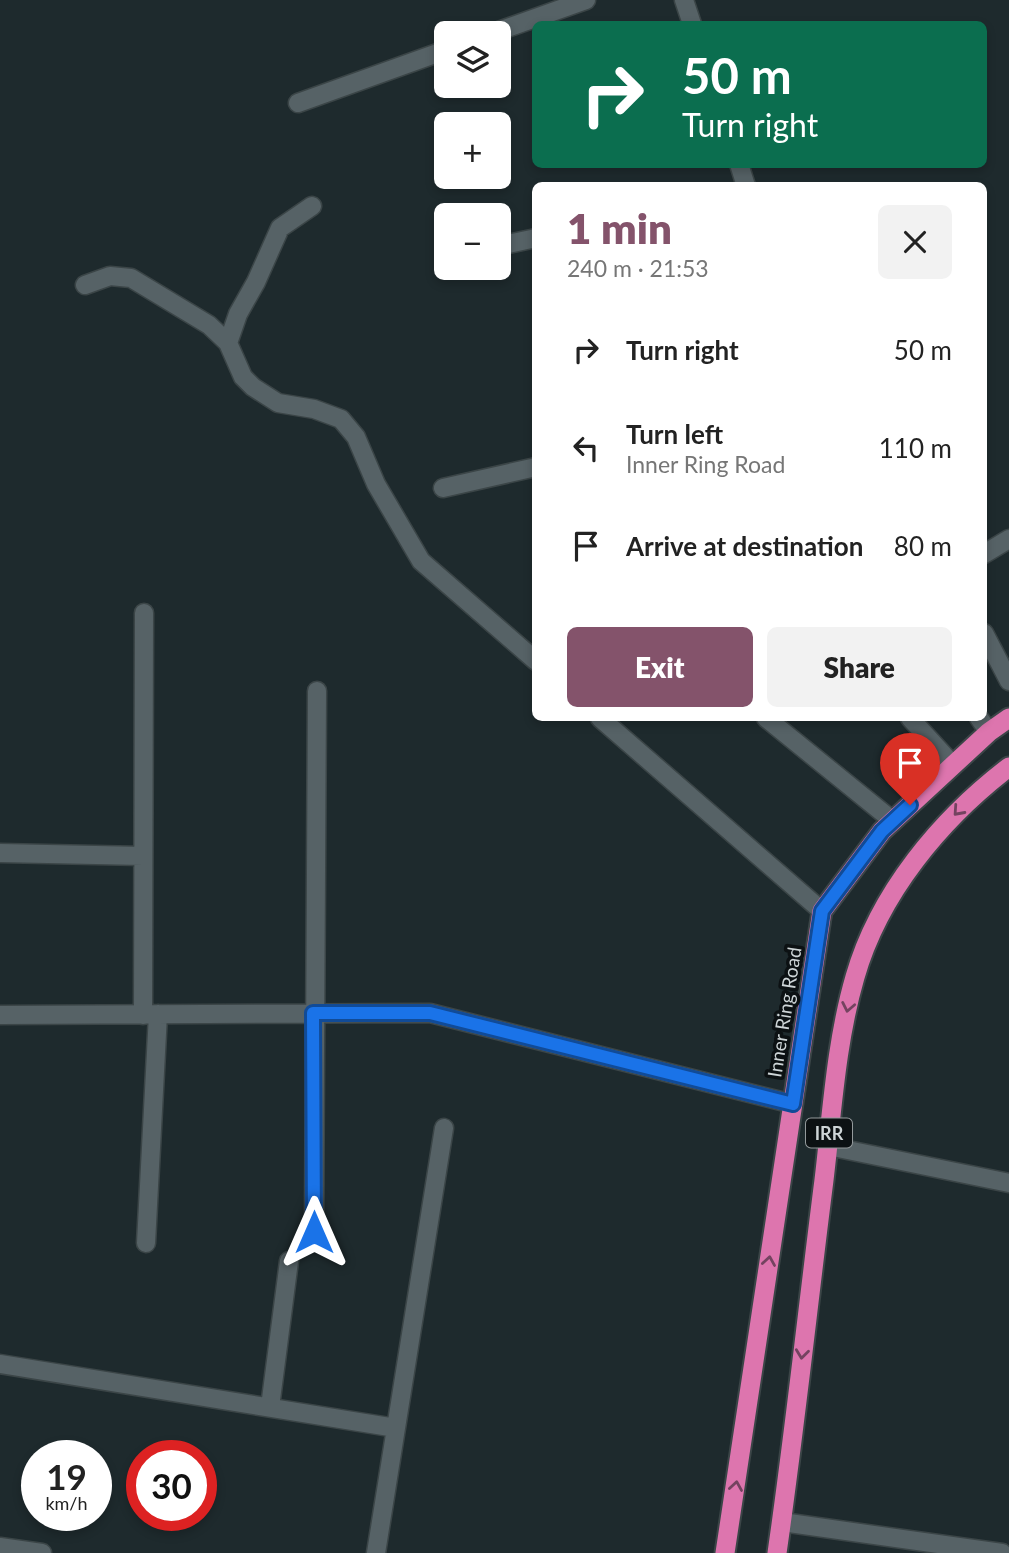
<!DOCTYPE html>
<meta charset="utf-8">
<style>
:root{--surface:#fff;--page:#f2f2f2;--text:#222;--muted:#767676;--accent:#84536b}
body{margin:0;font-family:Lato,sans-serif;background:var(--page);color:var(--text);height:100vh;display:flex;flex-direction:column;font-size:26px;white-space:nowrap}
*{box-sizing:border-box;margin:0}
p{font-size:23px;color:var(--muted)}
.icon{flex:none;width:38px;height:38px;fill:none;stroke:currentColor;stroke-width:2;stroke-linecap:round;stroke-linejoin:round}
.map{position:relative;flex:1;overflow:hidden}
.details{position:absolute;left:532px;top:182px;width:455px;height:539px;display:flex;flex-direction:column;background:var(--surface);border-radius:10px;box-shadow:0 4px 10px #0003}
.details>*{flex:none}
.banner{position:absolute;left:532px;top:21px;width:455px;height:147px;border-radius:10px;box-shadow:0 4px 10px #0003;background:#0b6e4f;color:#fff;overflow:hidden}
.tools{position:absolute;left:434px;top:21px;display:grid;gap:14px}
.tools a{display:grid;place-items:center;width:77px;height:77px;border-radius:10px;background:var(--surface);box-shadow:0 4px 10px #0003;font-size:35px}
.speed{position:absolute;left:21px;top:1440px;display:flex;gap:14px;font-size:35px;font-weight:700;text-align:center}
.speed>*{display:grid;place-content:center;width:91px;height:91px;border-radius:50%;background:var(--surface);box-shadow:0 4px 10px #0003;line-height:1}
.speed small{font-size:18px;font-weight:400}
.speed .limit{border:10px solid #d22;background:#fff;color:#111}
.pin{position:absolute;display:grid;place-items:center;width:60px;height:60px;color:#fff;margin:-72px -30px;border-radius:50% 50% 50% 0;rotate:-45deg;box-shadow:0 0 7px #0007}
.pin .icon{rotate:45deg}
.me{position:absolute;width:77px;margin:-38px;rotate:0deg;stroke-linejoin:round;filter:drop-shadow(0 0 5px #0008)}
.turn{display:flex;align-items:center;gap:24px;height:147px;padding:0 35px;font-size:32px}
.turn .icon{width:91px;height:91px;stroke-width:2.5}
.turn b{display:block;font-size:49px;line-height:60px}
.round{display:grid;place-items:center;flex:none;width:74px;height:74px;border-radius:10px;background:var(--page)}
.summary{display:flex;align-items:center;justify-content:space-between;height:119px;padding:0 35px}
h1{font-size:42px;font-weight:800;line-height:52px;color:var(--accent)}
.cta{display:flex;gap:14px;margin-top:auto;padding:14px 35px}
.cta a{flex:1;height:80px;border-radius:10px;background:var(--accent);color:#fff;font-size:28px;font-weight:800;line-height:80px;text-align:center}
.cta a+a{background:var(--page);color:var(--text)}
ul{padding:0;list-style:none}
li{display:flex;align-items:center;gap:21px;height:98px;padding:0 35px}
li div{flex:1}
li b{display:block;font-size:26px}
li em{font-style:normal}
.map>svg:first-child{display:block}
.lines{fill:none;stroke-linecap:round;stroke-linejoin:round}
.service-casing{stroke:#3b4547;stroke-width:21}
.minor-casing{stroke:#3b4547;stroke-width:21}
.trunk-casing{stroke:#3b4547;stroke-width:23}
.service{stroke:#566266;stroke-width:18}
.minor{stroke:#566266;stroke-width:18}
.trunk{stroke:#dd75ae;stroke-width:19}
.oneway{stroke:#744360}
.route-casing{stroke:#114b97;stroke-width:18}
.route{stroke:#1a73e8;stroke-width:12}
.labels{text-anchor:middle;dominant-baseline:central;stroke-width:7;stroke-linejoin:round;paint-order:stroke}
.shield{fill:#0c1113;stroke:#949a9c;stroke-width:2}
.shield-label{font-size:18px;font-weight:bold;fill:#ced5d7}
.street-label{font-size:19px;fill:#ced5d7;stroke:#0c1113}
</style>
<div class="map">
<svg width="1009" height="1553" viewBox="0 0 1009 1553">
<rect width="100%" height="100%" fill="#1e2a2d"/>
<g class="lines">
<g class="service-casing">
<path id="service" d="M85,285L110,276L131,278L209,325L228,343L243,377L253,387L278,403L314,409L341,419L356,437L376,484L421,561L536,661
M228,343L238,314L256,282L280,228L312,206
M984,554L1009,539
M984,633L1009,681
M600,718L822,911
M828,1146L1009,1183"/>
</g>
<g class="minor-casing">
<path id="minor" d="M684,0L692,24
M493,33L586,0
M298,103L446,50
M739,164L746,186
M499,246L536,238
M443,488L536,467
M766,718L893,821
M910,718L953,765
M979,718L989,732
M0,853L143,856
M0,1015L430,1013L793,1104
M143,1015L144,613
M314,1232L317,691
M146,1243L158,1014
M0,1364L396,1428
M270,1407L289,1261
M782,1522L1002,1553
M0,1547L42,1553
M376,1553L444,1128"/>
</g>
<g class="trunk-casing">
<path id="trunk" d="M725,1553L822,911L882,831L989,732L1009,718
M777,1553C795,1429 808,1305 824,1180C832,1113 836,1042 855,977C879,893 941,819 1009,767"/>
</g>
<use href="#service" class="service"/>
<use href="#minor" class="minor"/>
<use href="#trunk" class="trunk"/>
</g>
<defs><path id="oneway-chevron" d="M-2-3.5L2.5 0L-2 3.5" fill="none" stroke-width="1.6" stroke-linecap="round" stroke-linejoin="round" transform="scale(1.75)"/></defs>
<g class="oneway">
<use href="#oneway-chevron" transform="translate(958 811) rotate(132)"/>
<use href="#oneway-chevron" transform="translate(848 1007) rotate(101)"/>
<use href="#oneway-chevron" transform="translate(769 1261) rotate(-81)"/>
<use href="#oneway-chevron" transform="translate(802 1354) rotate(97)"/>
<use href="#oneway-chevron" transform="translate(736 1486) rotate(-81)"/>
</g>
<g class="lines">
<g class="route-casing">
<path id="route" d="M314,1232L313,1013H430L793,1104L822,911L882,831L910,805"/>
</g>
<use href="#route" class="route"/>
</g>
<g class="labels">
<rect class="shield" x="806" y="1118.5" width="46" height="29" rx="5"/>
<g class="shield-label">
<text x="829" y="1133">IRR</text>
</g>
<g class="street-label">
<text transform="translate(784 1012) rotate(-81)">Inner Ring Road</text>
</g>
</g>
</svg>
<div class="tools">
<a><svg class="icon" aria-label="layers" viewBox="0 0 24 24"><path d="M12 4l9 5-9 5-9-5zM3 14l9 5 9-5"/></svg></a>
<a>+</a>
<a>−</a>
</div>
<div class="speed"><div>19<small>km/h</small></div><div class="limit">30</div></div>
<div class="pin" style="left:910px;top:805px;background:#d93025"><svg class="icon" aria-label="arrive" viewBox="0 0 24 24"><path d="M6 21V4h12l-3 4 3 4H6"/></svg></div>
<svg class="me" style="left:314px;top:1232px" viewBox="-20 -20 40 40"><path d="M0-17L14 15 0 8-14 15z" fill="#1a73e8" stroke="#fff" stroke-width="4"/></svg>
<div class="banner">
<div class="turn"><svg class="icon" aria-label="right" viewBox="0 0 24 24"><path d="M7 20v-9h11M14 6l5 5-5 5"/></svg><div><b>50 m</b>Turn right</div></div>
</div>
<section class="details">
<div class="summary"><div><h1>1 min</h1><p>240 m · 21:53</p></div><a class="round"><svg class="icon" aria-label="close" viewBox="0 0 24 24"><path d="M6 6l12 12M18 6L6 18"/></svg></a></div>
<ul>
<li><svg class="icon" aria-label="right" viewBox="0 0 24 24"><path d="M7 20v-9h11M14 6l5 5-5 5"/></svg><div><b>Turn right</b></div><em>50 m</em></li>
<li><svg class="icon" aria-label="left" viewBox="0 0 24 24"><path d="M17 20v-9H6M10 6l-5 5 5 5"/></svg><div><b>Turn left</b><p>Inner Ring Road</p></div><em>110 m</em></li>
<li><svg class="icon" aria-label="arrive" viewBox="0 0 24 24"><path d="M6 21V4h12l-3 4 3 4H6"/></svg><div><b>Arrive at destination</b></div><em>80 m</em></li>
</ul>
<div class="cta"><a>Exit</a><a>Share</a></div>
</section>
</div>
